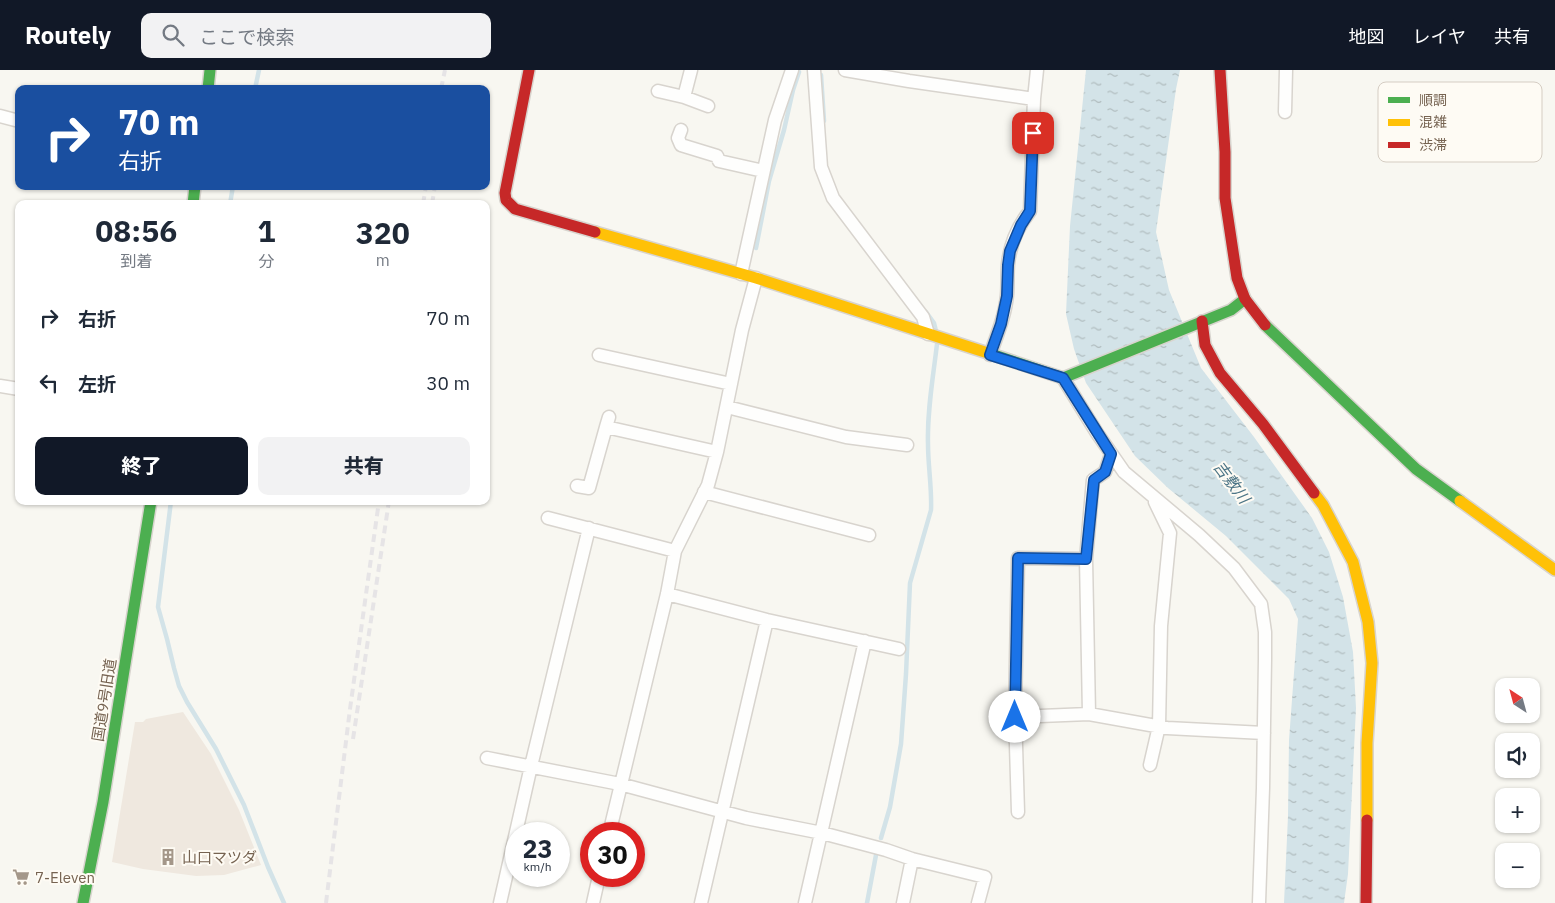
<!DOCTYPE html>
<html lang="ja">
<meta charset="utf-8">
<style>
:root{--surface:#fff;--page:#f2f2f3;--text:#1f2937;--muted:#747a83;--accent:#111827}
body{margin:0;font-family:"IBM Plex Sans","Noto Sans JP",sans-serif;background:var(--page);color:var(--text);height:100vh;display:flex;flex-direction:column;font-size:19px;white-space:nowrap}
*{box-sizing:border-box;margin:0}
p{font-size:16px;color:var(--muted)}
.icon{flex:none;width:28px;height:28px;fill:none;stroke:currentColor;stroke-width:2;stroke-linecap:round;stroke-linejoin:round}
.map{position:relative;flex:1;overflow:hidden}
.drawer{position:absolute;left:15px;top:130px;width:475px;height:305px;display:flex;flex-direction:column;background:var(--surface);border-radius:10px;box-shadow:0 1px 4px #0004}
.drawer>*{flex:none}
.banner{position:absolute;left:15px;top:15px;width:475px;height:105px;border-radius:10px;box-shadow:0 1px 4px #0004;background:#1a4fa0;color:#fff;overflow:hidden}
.needle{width:32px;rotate:324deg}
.buttons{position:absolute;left:1495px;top:608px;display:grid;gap:10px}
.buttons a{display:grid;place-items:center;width:45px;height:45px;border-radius:10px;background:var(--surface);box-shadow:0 1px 4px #0004;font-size:25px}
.speed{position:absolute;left:505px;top:752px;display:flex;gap:10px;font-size:25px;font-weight:700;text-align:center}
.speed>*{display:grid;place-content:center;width:65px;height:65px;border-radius:50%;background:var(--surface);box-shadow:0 1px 4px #0004;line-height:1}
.speed small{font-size:12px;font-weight:400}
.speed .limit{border:8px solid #d22;background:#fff;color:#111}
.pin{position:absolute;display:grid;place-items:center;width:42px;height:42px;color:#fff;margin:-21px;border-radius:10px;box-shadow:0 2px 8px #0006}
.me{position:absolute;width:55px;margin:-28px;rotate:0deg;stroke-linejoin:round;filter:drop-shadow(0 0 4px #0008)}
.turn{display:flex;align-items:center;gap:18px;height:105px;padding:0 20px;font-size:22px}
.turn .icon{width:65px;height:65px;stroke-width:2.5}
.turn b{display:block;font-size:35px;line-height:42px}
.eta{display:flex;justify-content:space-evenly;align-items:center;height:85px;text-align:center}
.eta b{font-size:30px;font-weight:800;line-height:35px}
.primary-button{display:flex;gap:10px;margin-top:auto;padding:10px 20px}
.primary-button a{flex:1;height:58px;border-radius:10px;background:var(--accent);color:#fff;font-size:20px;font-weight:800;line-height:58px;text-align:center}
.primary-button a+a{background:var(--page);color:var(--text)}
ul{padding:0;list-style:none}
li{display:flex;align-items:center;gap:15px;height:65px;padding:0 20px}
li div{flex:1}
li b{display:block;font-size:19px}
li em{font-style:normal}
header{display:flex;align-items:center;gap:30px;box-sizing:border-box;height:70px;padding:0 25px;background:var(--accent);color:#fff}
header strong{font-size:24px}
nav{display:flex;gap:28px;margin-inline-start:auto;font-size:18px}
.search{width:350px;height:45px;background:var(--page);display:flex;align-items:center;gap:12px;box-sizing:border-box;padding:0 18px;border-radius:10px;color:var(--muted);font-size:19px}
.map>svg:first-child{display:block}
.commercial{fill:#efe8df}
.water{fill:url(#water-ripples)}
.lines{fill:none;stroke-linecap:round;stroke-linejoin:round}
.stream{stroke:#d3e3e8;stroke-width:4.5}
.street-casing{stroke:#d8d4ce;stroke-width:15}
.fast-casing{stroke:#d8d4ce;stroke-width:14}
.slow-casing{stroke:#d8d4ce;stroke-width:14}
.jam-casing{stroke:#d8d4ce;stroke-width:14}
.street{stroke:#fefefd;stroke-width:12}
.fast{stroke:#4caf50;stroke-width:11}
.slow{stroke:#ffc107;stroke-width:11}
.jam{stroke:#c62828;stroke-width:11}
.rail{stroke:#e6e4e6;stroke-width:4;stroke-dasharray:8 5;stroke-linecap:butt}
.route-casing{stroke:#114b97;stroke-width:12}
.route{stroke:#1a73e8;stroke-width:9}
.labels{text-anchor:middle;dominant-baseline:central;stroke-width:4;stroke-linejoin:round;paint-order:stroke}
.street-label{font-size:15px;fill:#766351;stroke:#fefbf4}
.poi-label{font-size:15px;fill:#766351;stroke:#fefbf4;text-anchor:start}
.water-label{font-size:16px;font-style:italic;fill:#4c7586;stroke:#fefbf4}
.key{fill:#fefbf4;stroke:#d5cdc3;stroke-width:1}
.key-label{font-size:14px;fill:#766351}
</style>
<header>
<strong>Routely</strong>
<div class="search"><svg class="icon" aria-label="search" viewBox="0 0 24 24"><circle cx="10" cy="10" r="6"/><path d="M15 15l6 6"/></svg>ここで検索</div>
<nav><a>地図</a><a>レイヤ</a><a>共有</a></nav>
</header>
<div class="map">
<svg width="1555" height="833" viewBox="0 0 1555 833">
<defs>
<pattern id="water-ripples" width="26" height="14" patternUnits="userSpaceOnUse" patternTransform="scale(1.25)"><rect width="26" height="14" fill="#d3e3e8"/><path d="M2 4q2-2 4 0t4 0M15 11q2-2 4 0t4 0" fill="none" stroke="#b0bcbe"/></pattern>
</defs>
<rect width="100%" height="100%" fill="#f8f7f1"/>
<path class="commercial" d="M183,642L211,684L239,740L261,795L224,805L196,806L143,799L112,792L135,652H143L146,649Z"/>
<path class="water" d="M1086,0H1180L1176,19L1156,162L1169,220L1201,298L1254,367L1312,448L1329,482L1343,527L1353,582L1356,638L1348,804L1344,833H1284L1288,746L1289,670L1298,549L1289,529L1226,466L1168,418L1135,386L1086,313L1074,279L1066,244L1070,156Z"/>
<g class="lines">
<path class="stream" d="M821,5L824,51
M255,19L259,0
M230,134L233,116
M756,178L769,111L784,60L793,20L799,2
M926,242L934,253L936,261
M171,431L158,537L167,569L174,598L179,616L187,632L216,679L244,735L268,797L284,833
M881,768L890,737L901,674L906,604L910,513L931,440C932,418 928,396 928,374C927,341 933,308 937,274
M867,833L876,785"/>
<g class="street-casing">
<path id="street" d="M814,0L821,97L833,128L923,247L928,264
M845,0L909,11L1034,29
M658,21L684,27L691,0
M684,27L708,36
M1285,42L1286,0
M0,46L19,51
M681,60L678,68L681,75L717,86L719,91L763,101
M741,204L775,50L792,0
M599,285L731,314
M990,285C997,265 1005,246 1007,225C1008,215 1007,204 1008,194C1010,175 1018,156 1030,141L1034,29L1037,0
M1063,308L1097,363L1124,402L1199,465L1234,498L1261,534L1265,562V589L1263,718L1259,833
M0,316L19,319
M727,337L846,367L907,375
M609,347L606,357L717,382
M1111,384L1105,402L1093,410L1086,489L1089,644L1167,658L1264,663
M577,416L589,418L606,357
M704,422L869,465
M548,448L675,481
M667,524L767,550L899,579
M1015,647L1089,644
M487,688L620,714L746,748L822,763L886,780L912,789L985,807L978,833
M1150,695L1159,656L1161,556L1170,463L1155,432
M1018,742L1015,642L1018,488L1086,489
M609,764L667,524L675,481L708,415L717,382L742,260L756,208
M500,833L531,696L589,458
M593,833L599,806
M701,833L767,550
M805,833L865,571
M903,833L912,789"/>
</g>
<g class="fast-casing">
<path id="fast" d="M208,19L210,0
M193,134L195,116
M1265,255L1416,399L1460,431
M994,285L1063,308L1231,240L1245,229
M83,833L103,732L151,431"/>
</g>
<g class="slow-casing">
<path id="slow" d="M595,162L756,208L994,285
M1314,423L1323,435L1353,492L1368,552L1372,593L1367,673V750
M1460,431L1555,500"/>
</g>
<g class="jam-casing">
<path id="jam" d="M529,0L505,123L506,130L515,139L595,162
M1220,0L1225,82V128L1237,208L1245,229L1265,255
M1202,251L1205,275L1220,303L1263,354L1314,423
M1366,833L1367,750"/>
</g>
<use href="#street" class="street"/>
<use href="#fast" class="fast"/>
<use href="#slow" class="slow"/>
<use href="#jam" class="jam"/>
<path class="rail" d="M441,19L445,0
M423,134L426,116
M432,134L435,116
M353,669L389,431
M326,833L350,639L379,431"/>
</g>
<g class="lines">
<g class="route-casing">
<path id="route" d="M1015,647L1018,488L1086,489L1094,410L1105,402L1111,384L1063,308L990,285L1001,254L1007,226L1008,195L1010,181L1021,155L1030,141L1033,63"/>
</g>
<use href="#route" class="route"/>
</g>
<defs>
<g id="building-bare" transform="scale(1.35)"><path d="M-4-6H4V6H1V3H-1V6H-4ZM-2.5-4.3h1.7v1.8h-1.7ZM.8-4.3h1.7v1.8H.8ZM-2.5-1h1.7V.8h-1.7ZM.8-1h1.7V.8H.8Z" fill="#a49789" stroke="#fefbf4" stroke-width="2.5" paint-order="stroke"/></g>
<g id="supermarket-bare" transform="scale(1.35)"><path d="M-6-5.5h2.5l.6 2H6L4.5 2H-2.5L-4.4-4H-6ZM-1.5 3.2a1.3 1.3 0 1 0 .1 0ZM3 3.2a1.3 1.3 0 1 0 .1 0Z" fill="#a49789" stroke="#fefbf4" stroke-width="2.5" paint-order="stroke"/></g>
</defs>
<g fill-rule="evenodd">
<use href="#building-bare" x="168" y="787"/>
<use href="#supermarket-bare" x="21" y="807"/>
</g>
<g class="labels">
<g class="street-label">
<text transform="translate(104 630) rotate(-81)">国道9号旧道</text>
</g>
<g class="poi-label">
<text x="182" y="787">山口マツダ</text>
<text x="35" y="807">7-Eleven</text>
</g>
<g class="water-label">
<text transform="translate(1232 412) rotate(53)">吉敷川</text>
</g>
</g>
<rect x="1378" y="12" width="164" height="80" rx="8" class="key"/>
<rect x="1388" y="27" width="22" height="6" fill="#4caf50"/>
<rect x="1388" y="49" width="22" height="7" fill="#ffc107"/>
<rect x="1388" y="72" width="22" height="6" fill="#c62828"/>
<g class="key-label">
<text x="1419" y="35">順調</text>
<text x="1419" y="57">混雑</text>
<text x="1419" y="80">渋滞</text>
</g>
</svg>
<div class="buttons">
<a><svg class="needle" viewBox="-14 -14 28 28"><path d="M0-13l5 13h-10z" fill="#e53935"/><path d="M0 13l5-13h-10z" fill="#747a83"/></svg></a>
<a><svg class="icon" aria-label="sound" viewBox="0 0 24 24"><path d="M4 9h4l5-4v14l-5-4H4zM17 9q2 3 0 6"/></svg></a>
<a>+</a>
<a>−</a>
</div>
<div class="speed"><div>23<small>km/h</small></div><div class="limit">30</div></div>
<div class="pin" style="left:1033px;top:63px;background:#d93025"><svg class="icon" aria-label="arrive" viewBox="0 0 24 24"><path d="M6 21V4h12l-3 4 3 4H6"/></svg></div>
<svg class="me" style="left:1015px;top:647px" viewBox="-20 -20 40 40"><circle r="19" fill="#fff"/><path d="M0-13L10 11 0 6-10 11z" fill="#1a73e8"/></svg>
<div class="banner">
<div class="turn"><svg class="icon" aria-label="right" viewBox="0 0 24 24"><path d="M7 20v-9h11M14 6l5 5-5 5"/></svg><div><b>70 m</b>右折</div></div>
</div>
<section class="drawer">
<div class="eta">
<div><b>08:56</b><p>到着</p></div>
<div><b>1</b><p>分</p></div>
<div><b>320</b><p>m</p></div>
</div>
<ul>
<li><svg class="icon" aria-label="right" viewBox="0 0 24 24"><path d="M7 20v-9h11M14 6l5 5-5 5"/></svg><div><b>右折</b></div><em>70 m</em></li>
<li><svg class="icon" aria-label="left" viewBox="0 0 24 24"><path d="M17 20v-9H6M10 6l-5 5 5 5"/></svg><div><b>左折</b></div><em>30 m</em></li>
</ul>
<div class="primary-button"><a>終了</a><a>共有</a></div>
</section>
</div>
